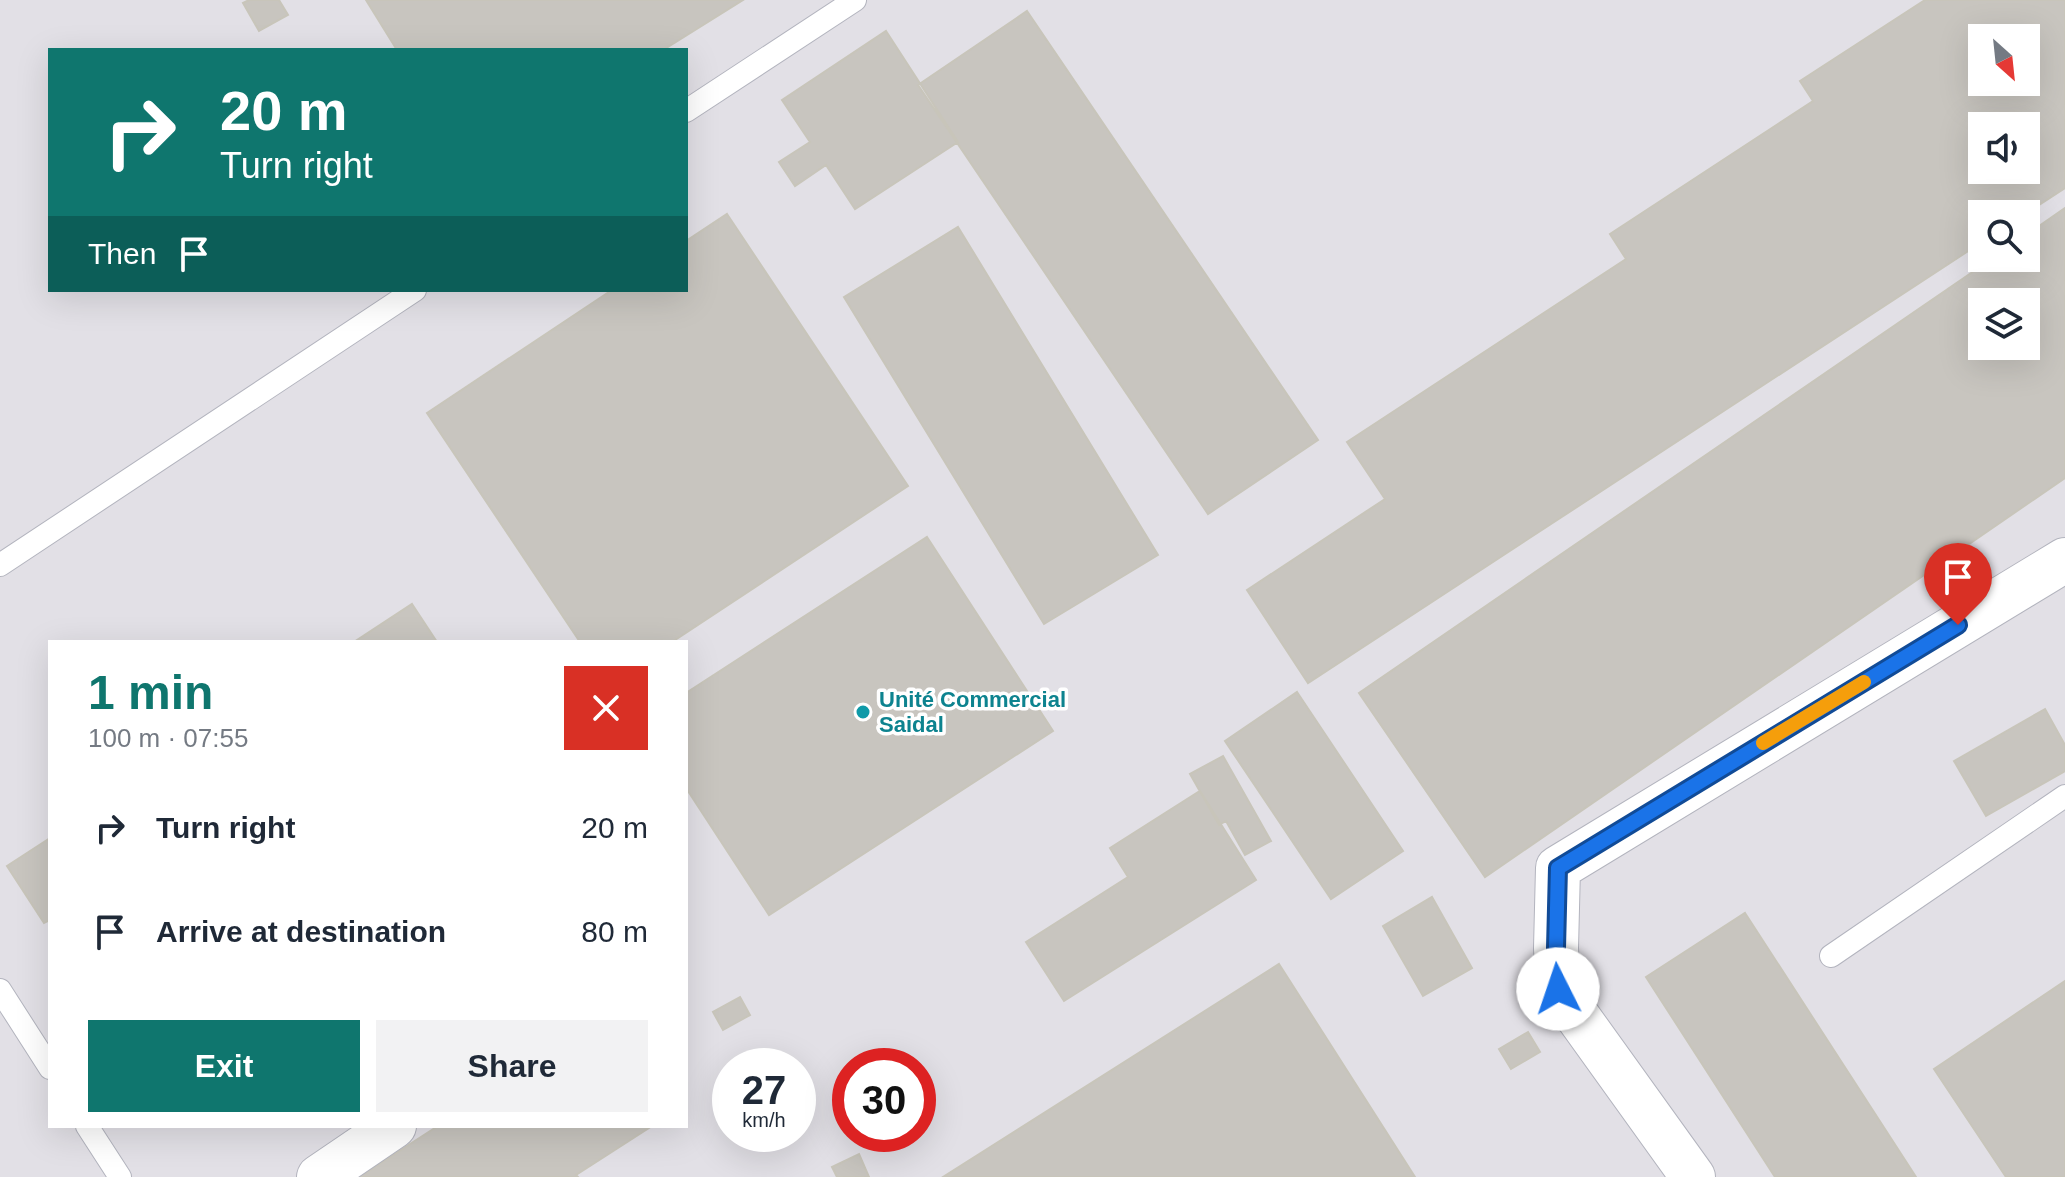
<!DOCTYPE html>
<meta charset="utf-8">
<style>
:root{--surface:#fff;--page:#f2f2f3;--text:#1f2937;--muted:#747a83;--accent:#0f766e}
body{margin:0;font-family:Arial,sans-serif;background:var(--page);color:var(--text);height:100vh;display:flex;flex-direction:column;font-size:30px;white-space:nowrap}
*{box-sizing:border-box;margin:0}
p{font-size:26px;color:var(--muted)}
.icon{flex:none;width:44px;height:44px;fill:none;stroke:currentColor;stroke-width:2;stroke-linecap:round;stroke-linejoin:round}
.map{position:relative;flex:1;overflow:hidden}
.details{position:absolute;left:48px;top:640px;width:640px;height:488px;display:flex;flex-direction:column;background:var(--surface);border-radius:0px;box-shadow:0 8px 32px #0002}
.details>*{flex:none}
.top-card{position:absolute;left:48px;top:48px;width:640px;height:244px;border-radius:0px;box-shadow:0 8px 32px #0002;background:#0f766e;color:#fff;overflow:hidden}
.needle{width:52px;rotate:153deg}
.controls{position:absolute;left:1968px;top:24px;display:grid;gap:16px}
.controls a{display:grid;place-items:center;width:72px;height:72px;border-radius:0px;background:var(--surface);box-shadow:0 8px 32px #0002;font-size:40px}
.speed{position:absolute;left:712px;top:1048px;display:flex;gap:16px;font-size:40px;font-weight:700;text-align:center}
.speed>*{display:grid;place-content:center;width:104px;height:104px;border-radius:50%;background:var(--surface);box-shadow:0 8px 32px #0002;line-height:1}
.speed small{font-size:20px;font-weight:400}
.speed .limit{border:12px solid #d22;background:#fff;color:#111}
.pin{position:absolute;display:grid;place-items:center;width:68px;height:68px;color:#fff;margin:-82px -34px;border-radius:50% 50% 50% 0;rotate:-45deg;box-shadow:0 0 8px #0007}
.pin .icon{rotate:45deg}
.me{position:absolute;width:88px;margin:-44px;rotate:356deg;stroke-linejoin:round;filter:drop-shadow(0 0 6px #0008)}
.turn{display:flex;align-items:center;gap:28px;height:168px;padding:0 40px;font-size:36px}
.turn .icon{width:104px;height:104px;stroke-width:2.5}
.turn b{display:block;font-size:56px;line-height:68px}
.then{display:flex;align-items:center;height:76px;padding:0 40px;background:#0003;gap:16px;font-size:30px}
.round{display:grid;place-items:center;flex:none;width:84px;height:84px;border-radius:0px;background:var(--page)}
.summary{display:flex;align-items:center;justify-content:space-between;height:136px;padding:0 40px}
h1{font-size:48px;font-weight:700;line-height:60px;color:var(--accent)}
.primary-button{display:flex;gap:16px;margin-top:auto;padding:16px 40px}
.primary-button a{flex:1;height:92px;border-radius:0px;background:var(--accent);color:#fff;font-size:32px;font-weight:700;line-height:92px;text-align:center}
.primary-button a+a{background:var(--page);color:var(--text)}
ul{padding:0;list-style:none}
li{display:flex;align-items:center;gap:24px;height:104px;padding:0 40px}
li div{flex:1}
li b{display:block;font-size:30px}
li em{font-style:normal}
.map>svg:first-child{display:block}
.industrial{fill:#e2e0e6;fill-rule:evenodd}
.building{fill:#c8c5bf;stroke:#c8c5ba;stroke-width:2;fill-rule:evenodd}
.lines{fill:none;stroke-linecap:round;stroke-linejoin:round}
.lane-casing{stroke:#b3b4be;stroke-width:24}
.street-casing{stroke:#b3b4be;stroke-width:46}
.lane{stroke:#fff;stroke-width:22}
.street{stroke:#fff;stroke-width:44}
.route-casing{stroke:#114b97;stroke-width:20}
.route{stroke:#1a73e8;stroke-width:14}
.slow{stroke:#f59e0b;stroke-width:14}
.culture-dot{fill:#0f9aa8;stroke:#fff;stroke-width:3}
.labels{text-anchor:middle;dominant-baseline:central;stroke-width:7;stroke-linejoin:round;paint-order:stroke}
.culture-label{font-size:22px;font-weight:bold;fill:#0d838f;stroke:#fff;text-anchor:start}
</style>
<div class="map">
<svg width="2065" height="1177" viewBox="0 0 2065 1177">
<rect width="100%" height="100%" fill="#ece9e0"/>
<path class="industrial" d="M0,0H2065V1177H0ZM1982,38H2026V82H1982ZM50,50H686V290H50ZM1982,126H2026V170H1982ZM1982,214H2026V258H1982ZM1982,302H2026V346H1982ZM50,642H686V1126H50ZM730,1066H798V1134H730ZM850,1066H918V1134H850Z"/>
<path class="building" d="M249,0H279L288,15L259,31L243,3Z
M366,0H743L663,50H397Z
M1925,0H2065V188L2025,214H1982V242L1308,683L1247,590L1385,499L1347,442L1626,259L1610,234L1813,101L1800,81ZM1982,38H2026V82H1982ZM1982,126H2026V170H1982Z
M1027,11L1318,440L1208,514L918,85Z
M886,31L958,142L855,209L826,165L795,186L779,162L810,142L782,100Z
M2065,208V478L1485,877L1359,693L1993,258H2026V235ZM1982,302H2026V346H1982Z
M727,214L908,486L672,642H580L427,413L612,290H686V241Z
M958,227L1158,555L1044,624L844,297Z
M927,537L1053,731L769,915L686,788V693Z
M412,604L437,642H354Z
M1297,692L1403,851L1331,899L1225,741Z
M2045,709L2065,745V771L1986,816L1954,761Z
M1223,756L1271,841L1245,855L1226,821L1219,825L1190,774Z
M1200,791L1256,880L1064,1001L1026,942L1128,877L1110,848Z
M50,838V920L44,923L7,866Z
M1432,897L1472,968L1423,996L1383,926Z
M1745,913L1916,1177H1775L1646,977Z
M1279,964L1415,1177H943Z
M2065,981V1177H2006L1934,1069Z
M740,997L750,1015L723,1030L713,1012Z
M1528,1032L1540,1052L1511,1069L1499,1049Z
M438,1126H652L576,1175L578,1177H359Z
M859,1154L869,1177H837L832,1167Z"/>
<g class="lines">
<g class="lane-casing">
<path id="lane" d="M686,111L855,0
M0,565L415,290
M1831,956L2065,796
M0,990L50,1068
M87,1126L120,1177"/>
</g>
<g class="street-casing">
<path id="street" d="M319,1177L394,1126
M1693,1177L1558,989L1556,948L1558,868L2065,560"/>
</g>
<use href="#lane" class="lane"/>
<use href="#street" class="street"/>
</g>
<g class="lines">
<g class="route-casing">
<path id="route" d="M1558,989L1556,948L1558,868L1958,625"/>
</g>
<use href="#route" class="route"/>
<path class="slow" d="M1763,743L1864,682"/>
</g>
<circle class="culture-dot" cx="863" cy="712" r="8"/>
<g class="labels">
<g class="culture-label">
<text x="879" y="699">Unité Commercial<tspan x="879" dy="25">Saidal</tspan></text>
</g>
</g>
</svg>
<div class="controls">
<a><svg class="needle" viewBox="-14 -14 28 28"><path d="M0-13l5 13h-10z" fill="#e53935"/><path d="M0 13l5-13h-10z" fill="#747a83"/></svg></a>
<a><svg class="icon" aria-label="sound" viewBox="0 0 24 24"><path d="M4 9h4l5-4v14l-5-4H4zM17 9q2 3 0 6"/></svg></a>
<a><svg class="icon" aria-label="search" viewBox="0 0 24 24"><circle cx="10" cy="10" r="6"/><path d="M15 15l6 6"/></svg></a>
<a><svg class="icon" aria-label="layers" viewBox="0 0 24 24"><path d="M12 4l9 5-9 5-9-5zM3 14l9 5 9-5"/></svg></a>
</div>
<div class="speed"><div>27<small>km/h</small></div><div class="limit">30</div></div>
<div class="pin" style="left:1958px;top:625px;background:#d93025"><svg class="icon" aria-label="arrive" viewBox="0 0 24 24"><path d="M6 21V4h12l-3 4 3 4H6"/></svg></div>
<svg class="me" style="left:1558px;top:989px" viewBox="-20 -20 40 40"><circle r="19" fill="#fff"/><path d="M0-13L10 11 0 6-10 11z" fill="#1a73e8"/></svg>
<div class="top-card">
<div class="turn"><svg class="icon" aria-label="right" viewBox="0 0 24 24"><path d="M7 20v-9h11M14 6l5 5-5 5"/></svg><div><b>20 m</b>Turn right</div></div>
<div class="then">Then<svg class="icon" aria-label="arrive" viewBox="0 0 24 24"><path d="M6 21V4h12l-3 4 3 4H6"/></svg></div>
</div>
<section class="details">
<div class="summary"><div><h1>1 min</h1><p>100 m · 07:55</p></div><a class="round" style="background:#d93025;color:#fff"><svg class="icon" aria-label="close" viewBox="0 0 24 24"><path d="M6 6l12 12M18 6L6 18"/></svg></a></div>
<ul>
<li><svg class="icon" aria-label="right" viewBox="0 0 24 24"><path d="M7 20v-9h11M14 6l5 5-5 5"/></svg><div><b>Turn right</b></div><em>20 m</em></li>
<li><svg class="icon" aria-label="arrive" viewBox="0 0 24 24"><path d="M6 21V4h12l-3 4 3 4H6"/></svg><div><b>Arrive at destination</b></div><em>80 m</em></li>
</ul>
<div class="primary-button"><a>Exit</a><a>Share</a></div>
</section>
</div>
